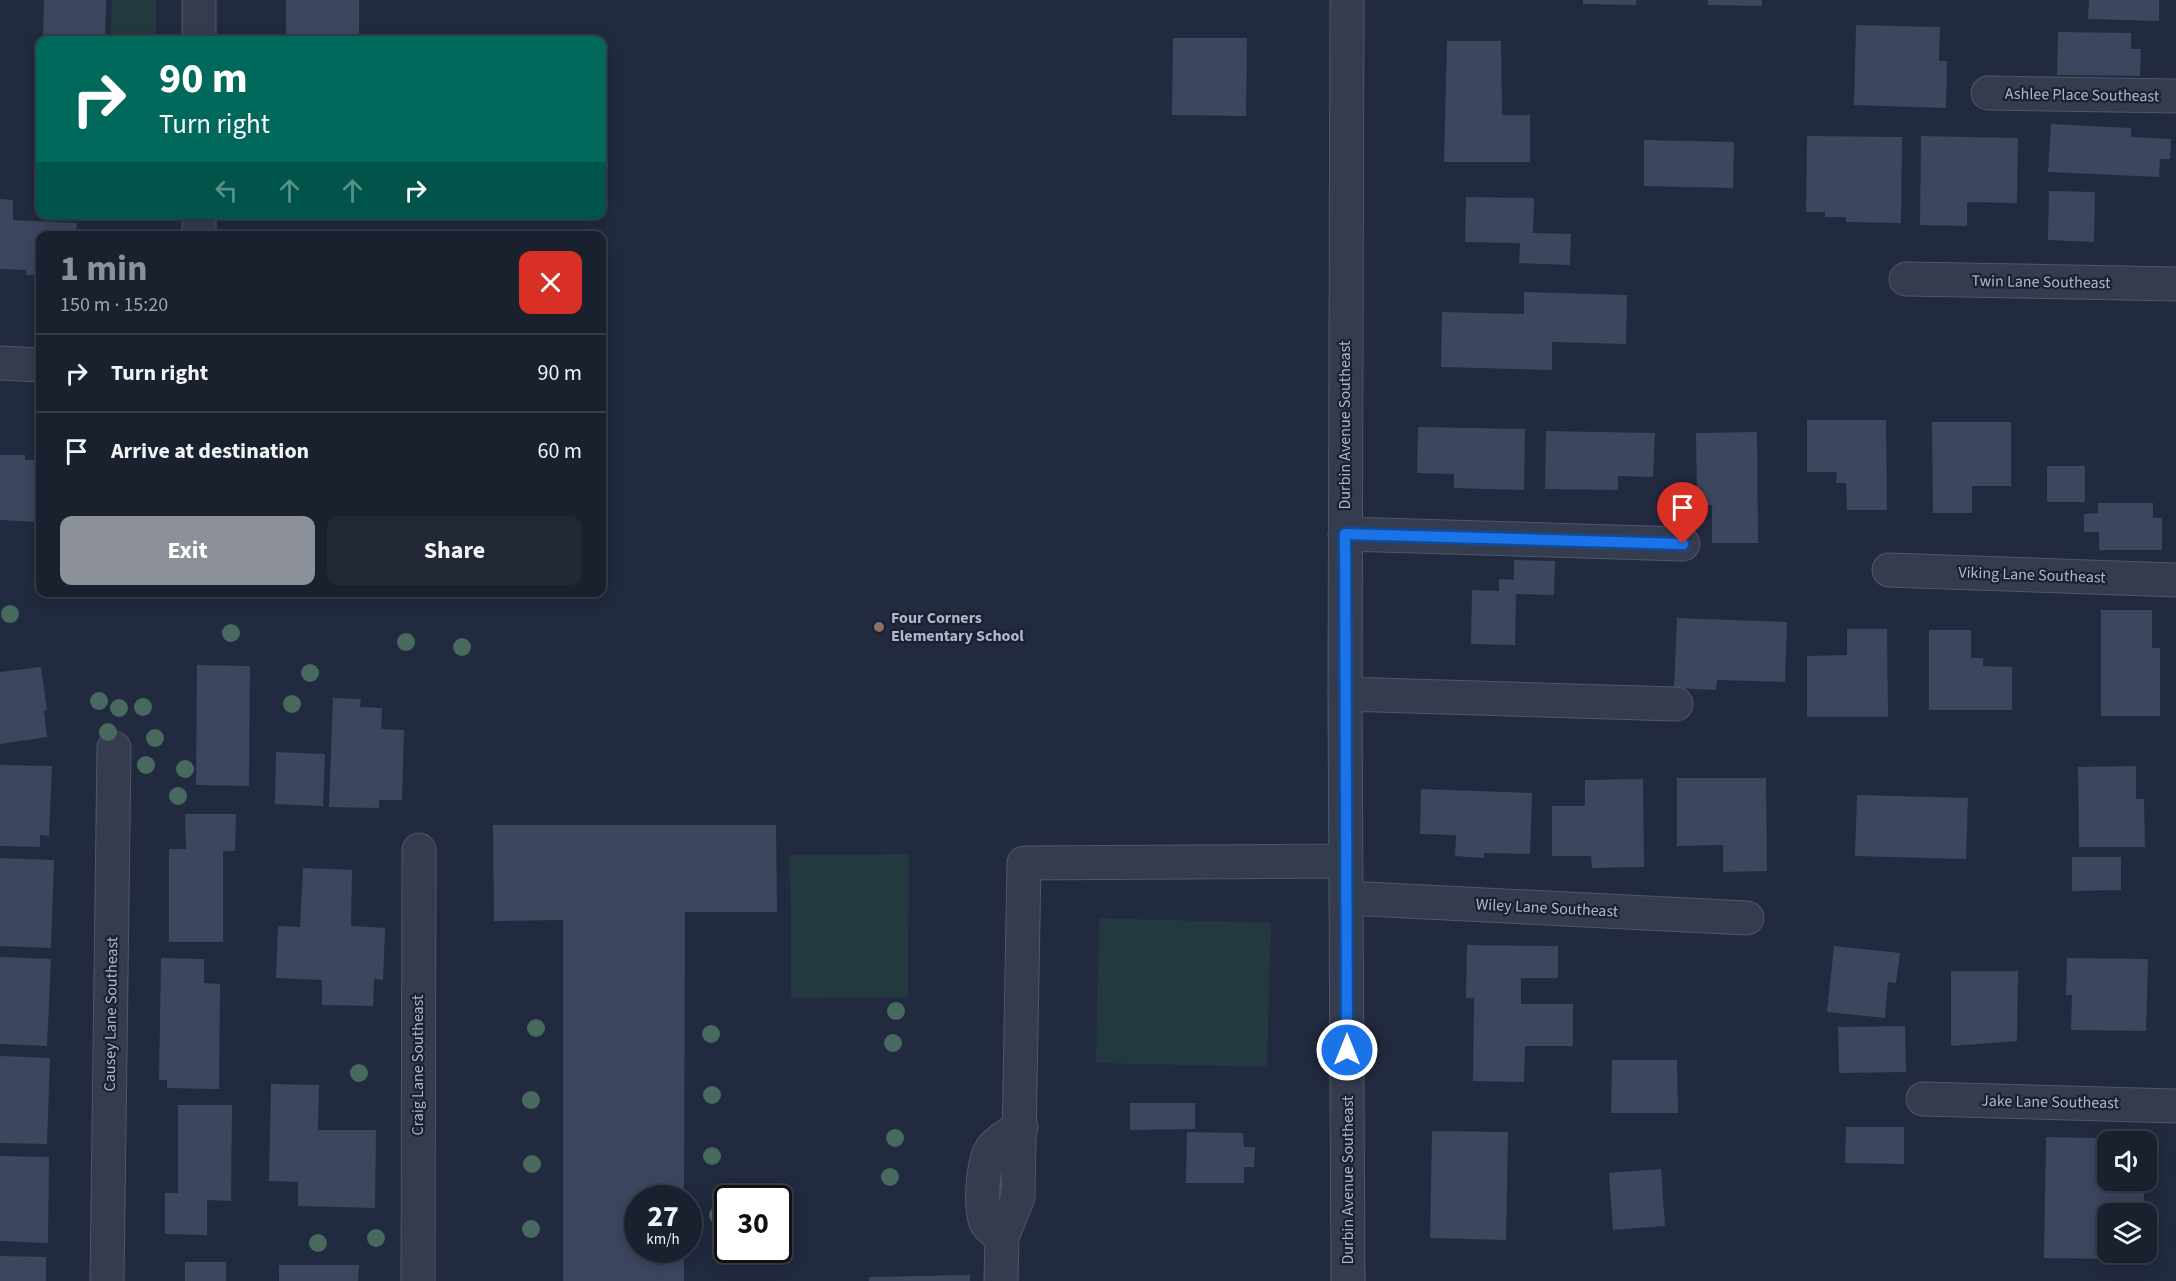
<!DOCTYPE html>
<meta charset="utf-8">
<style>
:root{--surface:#19202e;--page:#222836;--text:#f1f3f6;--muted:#9fa3aa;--line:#373e4a;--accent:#8c9099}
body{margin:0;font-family:"Source Sans 3",sans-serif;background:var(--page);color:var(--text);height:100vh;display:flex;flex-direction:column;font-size:22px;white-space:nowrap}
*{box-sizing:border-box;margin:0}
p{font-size:20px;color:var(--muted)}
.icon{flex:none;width:33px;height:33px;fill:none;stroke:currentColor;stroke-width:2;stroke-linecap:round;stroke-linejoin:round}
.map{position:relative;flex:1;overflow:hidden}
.drawer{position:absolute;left:36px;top:231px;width:570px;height:366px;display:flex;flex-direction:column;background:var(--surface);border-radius:12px;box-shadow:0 3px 15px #0003,0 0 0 2px var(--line)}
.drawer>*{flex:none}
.top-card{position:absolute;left:36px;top:36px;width:570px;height:183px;border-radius:12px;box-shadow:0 3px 15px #0003,0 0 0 2px var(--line);background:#00695c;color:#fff;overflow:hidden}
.controls{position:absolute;left:2097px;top:1131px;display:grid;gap:12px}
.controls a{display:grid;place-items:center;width:60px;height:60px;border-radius:12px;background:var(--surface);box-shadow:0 3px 15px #0003,0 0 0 2px var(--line);font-size:30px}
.speed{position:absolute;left:624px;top:1185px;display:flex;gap:12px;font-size:30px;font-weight:700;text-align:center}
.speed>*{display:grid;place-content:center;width:78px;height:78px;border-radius:50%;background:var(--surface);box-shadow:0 3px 15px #0003,0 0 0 2px var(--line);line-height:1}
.speed small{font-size:15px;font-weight:400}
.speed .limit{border:3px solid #111;border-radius:9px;background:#fff;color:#111}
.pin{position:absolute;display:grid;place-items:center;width:51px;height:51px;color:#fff;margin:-62px -26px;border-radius:50% 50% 50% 0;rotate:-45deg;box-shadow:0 0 6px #0007}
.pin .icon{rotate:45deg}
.me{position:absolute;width:66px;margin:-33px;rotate:0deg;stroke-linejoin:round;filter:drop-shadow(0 0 4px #0008)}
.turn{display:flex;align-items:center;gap:21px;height:126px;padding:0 24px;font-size:27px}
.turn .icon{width:78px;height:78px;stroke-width:2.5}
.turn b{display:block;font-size:42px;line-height:51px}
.lanes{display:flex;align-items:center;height:57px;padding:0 24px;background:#0003;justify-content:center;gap:30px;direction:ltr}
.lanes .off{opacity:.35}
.round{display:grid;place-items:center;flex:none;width:63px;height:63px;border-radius:12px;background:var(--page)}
.summary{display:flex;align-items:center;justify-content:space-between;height:102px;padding:0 24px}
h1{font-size:36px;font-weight:700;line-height:45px;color:var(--accent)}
.button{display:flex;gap:12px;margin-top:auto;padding:12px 24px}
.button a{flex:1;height:69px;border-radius:12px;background:var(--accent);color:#fff;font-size:24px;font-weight:700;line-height:69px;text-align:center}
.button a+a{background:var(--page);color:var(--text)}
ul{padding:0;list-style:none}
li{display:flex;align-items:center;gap:18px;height:78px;padding:0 24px;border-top:2px solid var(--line)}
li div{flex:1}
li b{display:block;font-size:22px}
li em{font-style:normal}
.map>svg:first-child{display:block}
.green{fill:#23383f}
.building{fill:#3d465f}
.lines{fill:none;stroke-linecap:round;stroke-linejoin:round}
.minor-casing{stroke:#505769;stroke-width:35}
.minor{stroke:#353c4e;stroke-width:33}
.tree{fill:#47695e}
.route-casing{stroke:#114b97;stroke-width:15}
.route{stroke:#1a73e8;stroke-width:10}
.education-dot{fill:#8d6e63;stroke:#1a2133;stroke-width:2}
.labels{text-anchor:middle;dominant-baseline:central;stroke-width:4.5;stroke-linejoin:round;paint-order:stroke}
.street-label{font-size:16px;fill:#b1b7c9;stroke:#1a2133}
.poi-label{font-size:16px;font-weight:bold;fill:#b1b7c9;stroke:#1a2133;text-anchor:start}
</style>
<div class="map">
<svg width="2176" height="1281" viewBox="0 0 2176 1281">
<rect width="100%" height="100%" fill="#212a3e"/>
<path class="green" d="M112,0H156V40H110Z
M909,854L908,997L791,998L790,855Z
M1099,918L1271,923L1267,1067L1096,1063Z"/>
<path class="building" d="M44,0H106L105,40H43Z
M286,0H359V38L286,39Z
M1583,0H1636V5L1583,4Z
M1708,0H1762V6L1708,5Z
M2089,0H2159V21L2088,19Z
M1856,25L1940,27L1939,61H1947L1946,108L1854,105Z
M2058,32L2131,33V49H2141L2140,76L2057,75Z
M1173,38H1247L1246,116L1172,115Z
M1447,41H1501L1502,115H1530V162H1444Z
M2051,124L2131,128V137L2171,139L2170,159H2160L2159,177L2048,172Z
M1807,136L1902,137L1901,223L1846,222V217H1825V212H1806Z
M1921,136L2018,138L2017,203L1967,202V226L1920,225Z
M1644,140L1734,142L1733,188L1644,186Z
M2049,191L2095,192L2094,242L2048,240Z
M1466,197L1534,198L1533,233L1571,234L1570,265L1519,263L1520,243L1465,242Z
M0,199L13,200V220L77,223L76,236H40V275H26V270L0,269Z
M1524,292L1627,295L1626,344L1552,342V370L1441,367L1442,312L1524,314Z
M1807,420H1886L1887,510H1847L1846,483H1836L1837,472H1807Z
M1932,422H2011V486H1972V513H1933Z
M1418,427L1525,429L1524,490L1454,488V474L1417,473Z
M1546,431L1655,433L1653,477L1618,476V490L1545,489Z
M1757,432L1758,543H1712V505H1697L1696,433Z
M0,455H25V460H40V522L0,520Z
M2047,466H2085V502H2047Z
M2098,503H2153V518H2162V550H2099V532H2084V514L2098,513Z
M1514,560L1555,561L1554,595L1516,594L1515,645L1471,644L1472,590L1499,591V579L1514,580Z
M2101,610H2152V648H2160V716H2101Z
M1677,618L1787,622L1785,682L1717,680L1716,690L1674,688Z
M1847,629H1887L1888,717H1807V656L1847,655Z
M1929,630H1971V658H1983V666L2012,667V710H1929Z
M197,665L250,666L249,786L196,785Z
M41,667L47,710L44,711L47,737L0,744V672Z
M333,698L361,699L360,707L382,708L381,729L404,730L402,800H379V808L329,807Z
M276,752L325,754L323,806L275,804Z
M0,765L52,766L49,836L40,835V847L0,846Z
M2136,766V799H2144L2145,847H2079L2078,767Z
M1677,778H1766L1767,871L1723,872V845L1677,846Z
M1643,779L1644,867L1592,868L1591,856H1552V806H1585V780Z
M1421,789L1532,793L1530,854L1484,853V858L1455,856L1456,835L1420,834Z
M1857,795L1968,798L1966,859L1855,856Z
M185,814H236L235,851H223V942H169V849H186Z
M493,825H776L777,912H685L684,1198H638V1250H684V1281H563V920L494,921Z
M2072,857H2121V890L2072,891Z
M0,858L54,860L51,948L0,946Z
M303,868L352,870L351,926L385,928L383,980L374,979L373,1006L322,1005V980L276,978L278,926L300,927Z
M1467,945L1558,946V978H1521V1004H1573V1046H1525L1524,1082L1473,1081L1474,998H1466Z
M1834,946L1900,953L1896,983L1888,982L1885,1018L1827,1012Z
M0,957L51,959L47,1046L0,1044Z
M161,958L204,959V983L220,984L219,1089L167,1088V1080H159Z
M2067,958L2148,959L2146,1031L2071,1030L2072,995H2066Z
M1951,971H2018L2017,1041L1951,1046Z
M1905,1026L1906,1072L1839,1073L1838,1027Z
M0,1056L50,1058L47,1144L0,1143Z
M1612,1060H1677L1678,1113H1611Z
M271,1084L319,1085L318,1130H376L375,1208L298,1206V1182L269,1181Z
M1130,1103H1195V1129L1130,1130Z
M178,1105H232L231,1201L207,1200V1235L165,1234V1193H178Z
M1846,1127H1904V1164L1845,1163Z
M1432,1131L1508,1132L1506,1240L1430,1238Z
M1187,1132L1243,1133L1244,1147H1255L1254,1167H1244V1183H1186Z
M2046,1137L2144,1139V1142H2108V1180H2144V1203H2114V1214H2108V1252H2113V1259L2044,1258Z
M0,1156L49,1157L48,1243L0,1241Z
M1661,1169L1665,1226L1613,1230L1609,1173Z
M0,1256L46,1257V1281H0Z
M185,1262H226V1281H185Z
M279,1265H359L358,1281H279Z
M970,1275V1281H869V1277Z"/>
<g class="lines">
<g class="minor-casing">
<path id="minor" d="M1347,0L1345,694L1348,1281
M199,40V0
M1988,93L2176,96
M199,236V214
M1906,279L2176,284
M0,363L40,365
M1345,534L1683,544
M1889,570L2176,580
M1345,694L1676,704
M1346,898L1747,918
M1923,1099L2176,1106
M1002,1237C998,1233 990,1229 987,1224C979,1211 983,1163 991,1150C998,1140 1011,1133 1021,1127
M107,1281L114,748
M418,1281L419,850
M1001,1281L1002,1237L1018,1197L1024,863L1345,861"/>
</g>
<use href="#minor" class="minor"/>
</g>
<g class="tree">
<circle cx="10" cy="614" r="9"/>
<circle cx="231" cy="633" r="9"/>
<circle cx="406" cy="642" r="9"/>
<circle cx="462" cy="647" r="9"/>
<circle cx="310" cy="673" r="9"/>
<circle cx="99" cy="701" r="9"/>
<circle cx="292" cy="704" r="9"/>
<circle cx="143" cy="707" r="9"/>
<circle cx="119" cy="708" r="9"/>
<circle cx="108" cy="732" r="9"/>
<circle cx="155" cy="738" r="9"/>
<circle cx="146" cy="765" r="9"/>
<circle cx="185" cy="769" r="9"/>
<circle cx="178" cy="796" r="9"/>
<circle cx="896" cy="1011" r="9"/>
<circle cx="536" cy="1028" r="9"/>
<circle cx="711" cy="1034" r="9"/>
<circle cx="893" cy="1043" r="9"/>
<circle cx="359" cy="1073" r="9"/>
<circle cx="712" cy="1095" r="9"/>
<circle cx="531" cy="1100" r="9"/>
<circle cx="895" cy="1138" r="9"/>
<circle cx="712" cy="1156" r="9"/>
<circle cx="532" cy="1164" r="9"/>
<circle cx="890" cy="1177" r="9"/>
<circle cx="718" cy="1215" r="9"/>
<circle cx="531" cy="1229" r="9"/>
<circle cx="376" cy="1238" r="9"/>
<circle cx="318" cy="1243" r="9"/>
</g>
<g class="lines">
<g class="route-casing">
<path id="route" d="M1347,1050L1345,534L1683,544"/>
</g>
<use href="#route" class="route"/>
</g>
<circle class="education-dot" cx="879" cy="627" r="6"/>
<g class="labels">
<g class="street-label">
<text transform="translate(2082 95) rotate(1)">Ashlee Place Southeast</text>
<text transform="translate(2041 282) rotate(1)">Twin Lane Southeast</text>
<text transform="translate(1345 425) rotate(-90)">Durbin Avenue Southeast</text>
<text transform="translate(2032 575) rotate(2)">Viking Lane Southeast</text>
<text transform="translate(1547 908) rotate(3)">Wiley Lane Southeast</text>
<text transform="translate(111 1014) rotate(-89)">Causey Lane Southeast</text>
<text transform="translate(418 1065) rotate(-90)">Craig Lane Southeast</text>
<text transform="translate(2050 1102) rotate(1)">Jake Lane Southeast</text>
<text transform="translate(1348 1180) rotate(-90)">Durbin Avenue Southeast</text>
</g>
<g class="poi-label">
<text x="891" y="618">Four Corners<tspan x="891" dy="18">Elementary School</tspan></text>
</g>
</g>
</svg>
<div class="controls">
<a><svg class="icon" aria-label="sound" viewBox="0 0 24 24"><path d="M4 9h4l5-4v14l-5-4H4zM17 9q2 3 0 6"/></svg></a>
<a><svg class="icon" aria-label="layers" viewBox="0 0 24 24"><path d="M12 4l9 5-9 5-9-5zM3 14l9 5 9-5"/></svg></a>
</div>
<div class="speed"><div>27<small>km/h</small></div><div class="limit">30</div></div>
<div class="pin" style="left:1683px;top:544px;background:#d93025"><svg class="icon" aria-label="arrive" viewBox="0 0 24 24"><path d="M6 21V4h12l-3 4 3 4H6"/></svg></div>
<svg class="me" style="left:1347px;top:1050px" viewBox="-20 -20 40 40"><circle r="17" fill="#1a73e8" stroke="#fff" stroke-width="3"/><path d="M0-11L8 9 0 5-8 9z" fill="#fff"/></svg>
<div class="top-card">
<div class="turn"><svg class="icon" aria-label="right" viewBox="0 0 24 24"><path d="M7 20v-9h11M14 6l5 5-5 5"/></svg><div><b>90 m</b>Turn right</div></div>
<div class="lanes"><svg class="icon off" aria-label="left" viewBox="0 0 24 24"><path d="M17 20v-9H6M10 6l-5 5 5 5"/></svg><svg class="icon off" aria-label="ahead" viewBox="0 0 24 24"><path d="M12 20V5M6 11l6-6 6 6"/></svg><svg class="icon off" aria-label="ahead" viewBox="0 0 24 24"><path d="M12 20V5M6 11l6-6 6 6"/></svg><svg class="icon" aria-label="right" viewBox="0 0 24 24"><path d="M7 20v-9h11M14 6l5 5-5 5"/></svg></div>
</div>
<section class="drawer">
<div class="summary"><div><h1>1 min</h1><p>150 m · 15:20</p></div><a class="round" style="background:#d93025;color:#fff"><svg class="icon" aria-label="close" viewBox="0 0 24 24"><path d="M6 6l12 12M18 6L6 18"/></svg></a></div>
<ul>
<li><svg class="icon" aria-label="right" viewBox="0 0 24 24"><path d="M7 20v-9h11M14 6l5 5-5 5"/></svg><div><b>Turn right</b></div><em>90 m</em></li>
<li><svg class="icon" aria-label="arrive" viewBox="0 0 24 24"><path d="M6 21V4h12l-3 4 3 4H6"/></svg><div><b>Arrive at destination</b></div><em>60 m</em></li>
</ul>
<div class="button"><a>Exit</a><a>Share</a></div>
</section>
</div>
